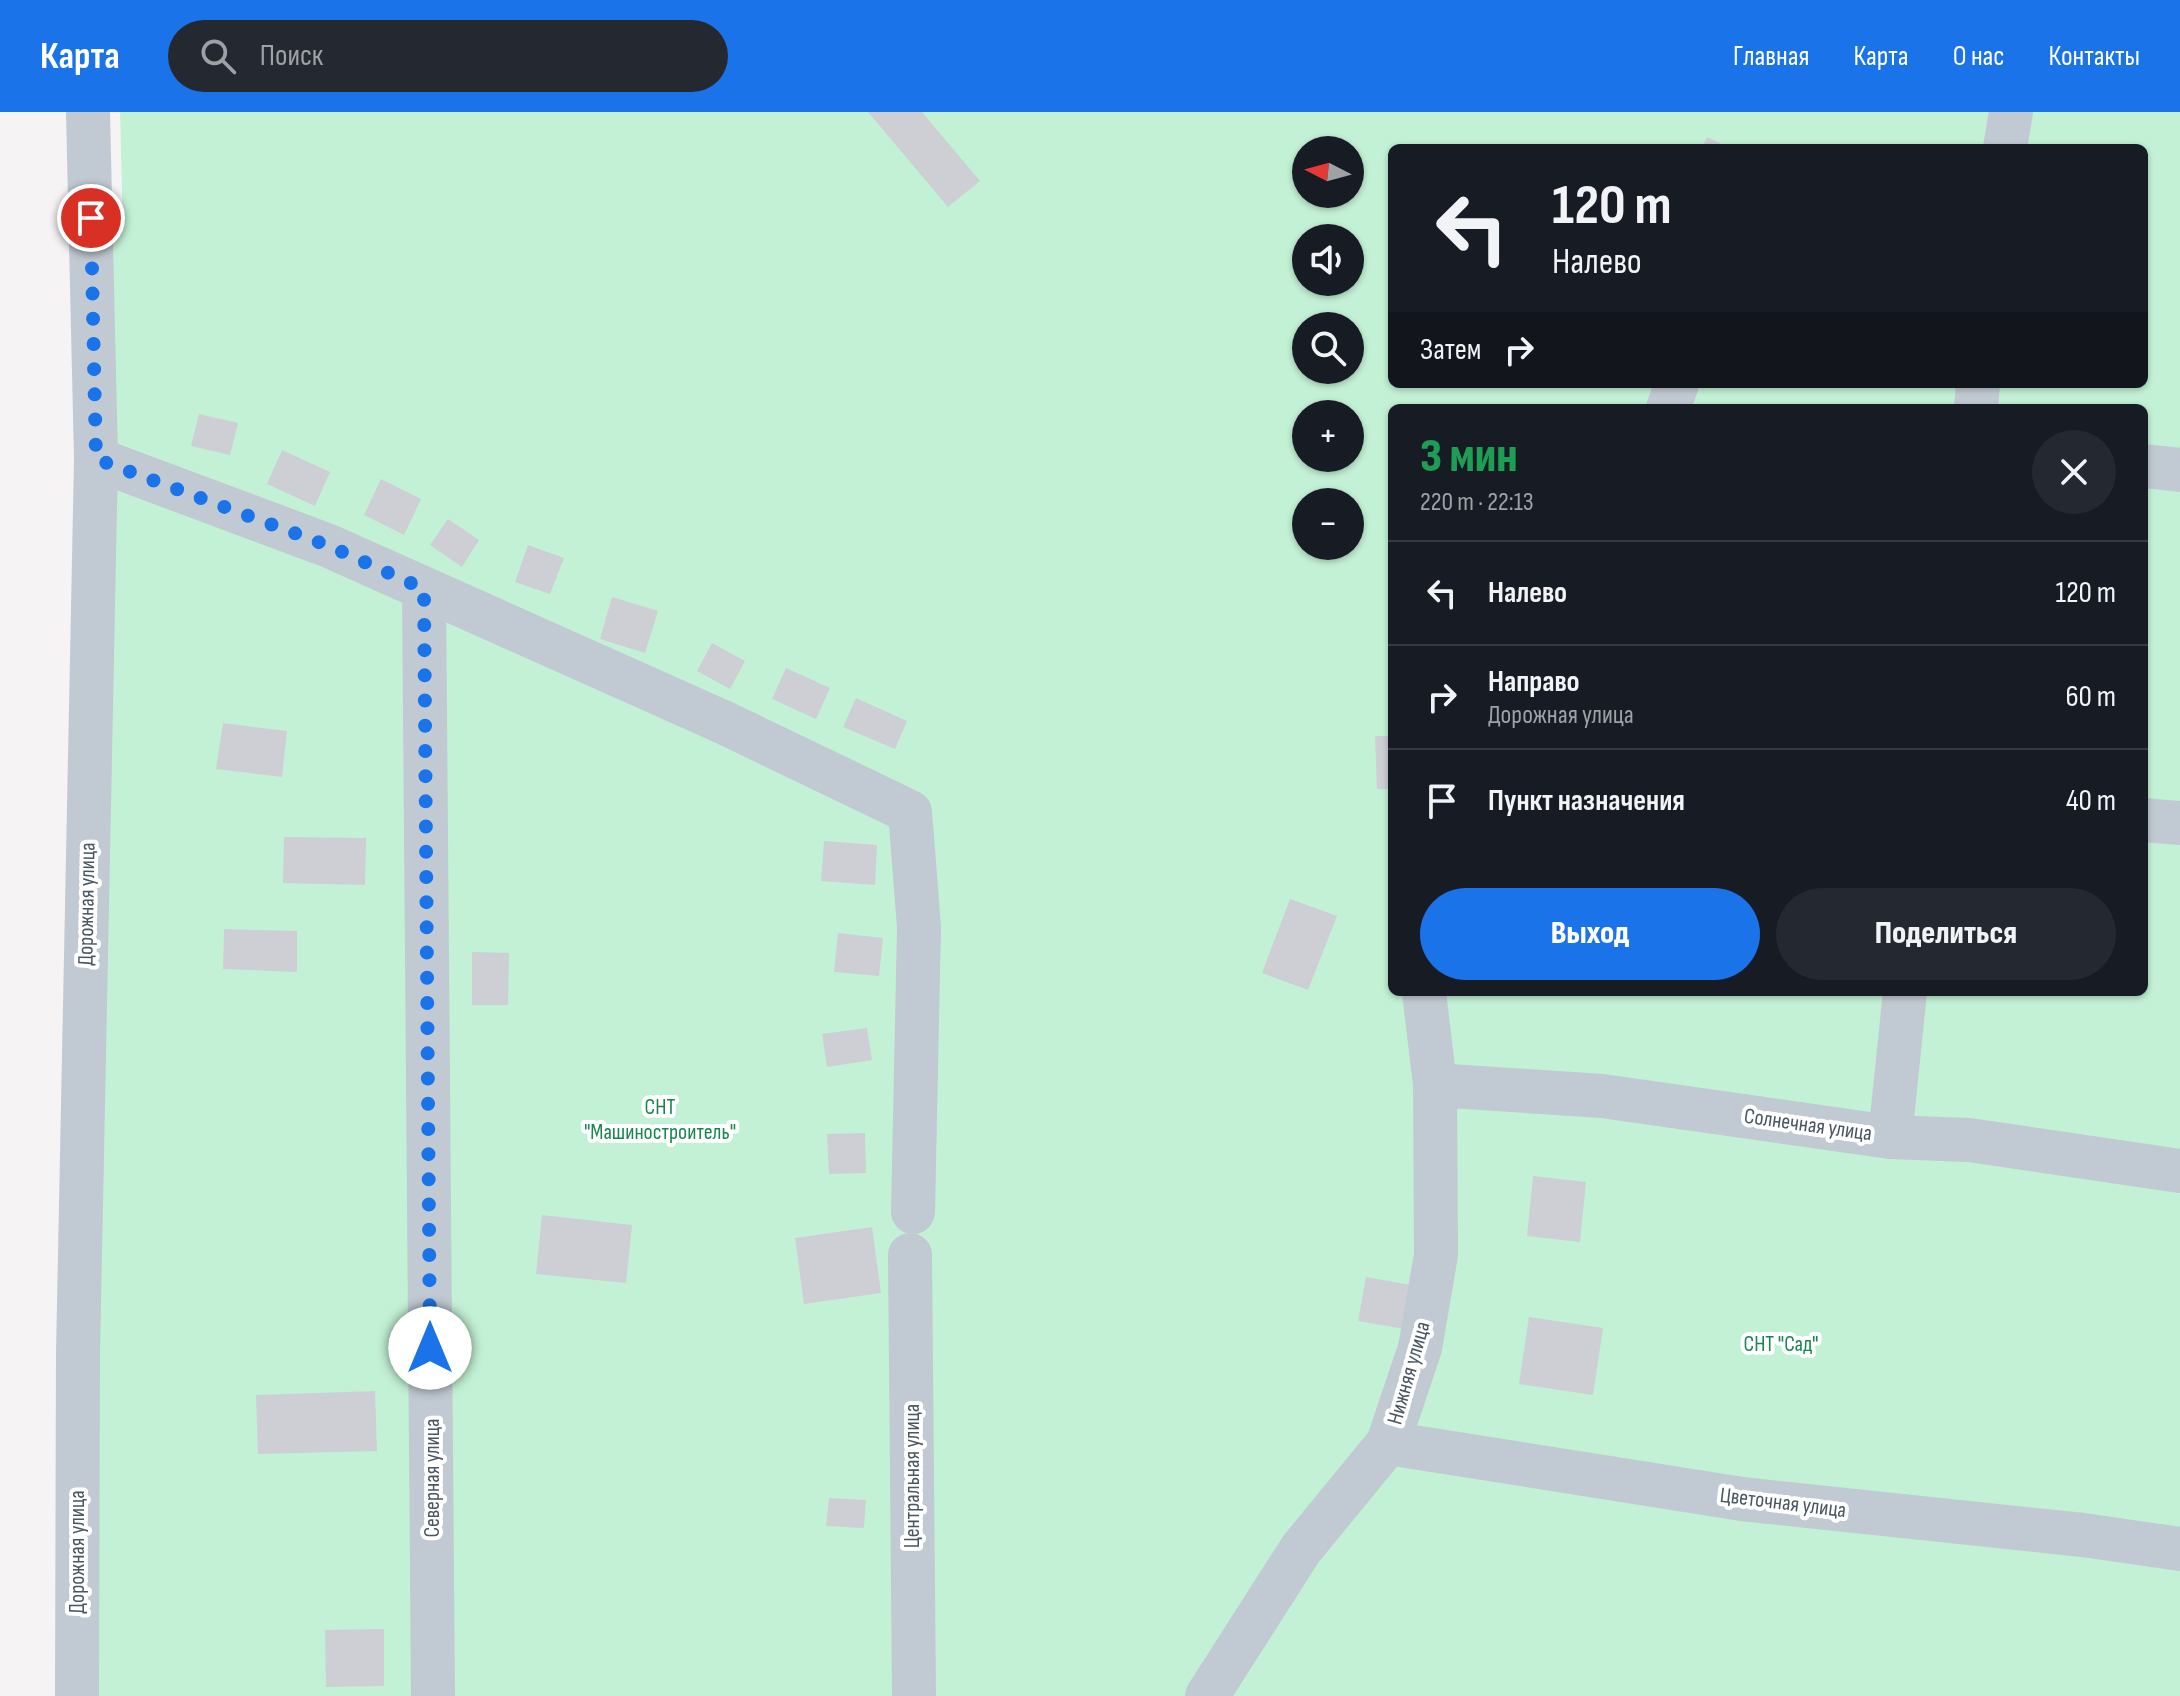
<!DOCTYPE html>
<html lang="ru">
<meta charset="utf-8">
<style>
:root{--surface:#171b24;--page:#242831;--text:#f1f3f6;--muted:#9ea1a6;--line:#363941;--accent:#1a73e8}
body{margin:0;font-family:"Sofia Sans Condensed",sans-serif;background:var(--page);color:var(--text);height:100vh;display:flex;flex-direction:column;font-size:30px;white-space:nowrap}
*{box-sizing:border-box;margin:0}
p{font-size:26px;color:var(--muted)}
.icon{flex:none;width:44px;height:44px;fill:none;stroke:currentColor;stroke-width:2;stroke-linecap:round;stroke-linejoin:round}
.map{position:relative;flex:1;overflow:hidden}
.drawer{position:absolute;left:1388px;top:292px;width:760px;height:592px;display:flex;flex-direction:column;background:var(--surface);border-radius:12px;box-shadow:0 2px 6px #0004}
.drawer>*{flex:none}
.banner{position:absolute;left:1388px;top:32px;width:760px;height:244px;border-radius:12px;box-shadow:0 2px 6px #0004;background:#171b24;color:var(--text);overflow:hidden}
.needle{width:52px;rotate:276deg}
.tools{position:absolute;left:1292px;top:24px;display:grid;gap:16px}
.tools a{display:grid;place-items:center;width:72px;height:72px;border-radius:50%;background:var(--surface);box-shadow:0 2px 6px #0004;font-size:40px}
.pin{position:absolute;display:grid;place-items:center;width:68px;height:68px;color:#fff;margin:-34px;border:4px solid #fff;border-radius:50%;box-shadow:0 2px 8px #0007}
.me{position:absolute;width:88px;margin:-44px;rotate:0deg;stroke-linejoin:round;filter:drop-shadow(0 0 6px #0008)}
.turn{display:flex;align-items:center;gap:28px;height:168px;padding:0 32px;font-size:36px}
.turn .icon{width:104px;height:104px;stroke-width:2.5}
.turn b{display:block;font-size:56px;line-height:68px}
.then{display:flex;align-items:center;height:76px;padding:0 32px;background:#0003;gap:16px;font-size:30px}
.round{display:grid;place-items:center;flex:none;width:84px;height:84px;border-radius:42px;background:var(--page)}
.headline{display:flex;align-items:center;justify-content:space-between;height:136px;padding:0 32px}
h1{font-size:48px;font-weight:800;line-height:60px;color:#1e9e55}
.primary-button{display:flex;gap:16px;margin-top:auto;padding:16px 32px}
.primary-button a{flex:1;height:92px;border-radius:48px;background:var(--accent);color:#fff;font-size:32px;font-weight:800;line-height:92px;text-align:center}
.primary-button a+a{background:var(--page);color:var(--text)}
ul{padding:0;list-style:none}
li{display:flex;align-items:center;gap:24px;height:104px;padding:0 32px;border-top:2px solid var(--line)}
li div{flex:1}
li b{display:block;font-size:30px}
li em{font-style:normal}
header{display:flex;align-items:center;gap:48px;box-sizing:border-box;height:112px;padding:0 40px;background:var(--accent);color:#fff}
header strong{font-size:38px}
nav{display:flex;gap:44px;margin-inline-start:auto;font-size:28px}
.search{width:560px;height:72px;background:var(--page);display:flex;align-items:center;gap:20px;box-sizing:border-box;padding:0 28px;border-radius:44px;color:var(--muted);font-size:30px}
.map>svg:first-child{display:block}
.green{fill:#c3f1d5;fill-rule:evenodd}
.building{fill:#cdcfd5}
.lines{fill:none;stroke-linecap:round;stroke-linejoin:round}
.minor{stroke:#c1cad2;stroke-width:44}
.route{stroke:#1a73e8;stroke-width:14;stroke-dasharray:0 25.2}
.labels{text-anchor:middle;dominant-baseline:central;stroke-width:8;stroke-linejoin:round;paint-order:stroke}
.street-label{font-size:22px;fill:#4a5661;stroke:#fff}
.park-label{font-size:22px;fill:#17864f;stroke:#fff}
</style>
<header>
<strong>Карта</strong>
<div class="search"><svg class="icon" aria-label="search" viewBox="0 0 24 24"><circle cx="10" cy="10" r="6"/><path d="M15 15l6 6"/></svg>Поиск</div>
<nav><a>Главная</a><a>Карта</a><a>О нас</a><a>Контакты</a></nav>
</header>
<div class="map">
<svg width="2180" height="1584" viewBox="0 0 2180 1584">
<rect width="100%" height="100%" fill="#f5f3f3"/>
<path class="green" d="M120,0H2180V1584H77L91,106L123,119ZM1392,36H2144V272H1392ZM1306,38H1350V82H1306ZM1306,126H1350V170H1306ZM1306,214H1350V258H1306ZM1392,296H2144V880H1392ZM1306,302H1350V346H1306ZM1306,390H1350V434H1306Z"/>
<path class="building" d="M868,0H922L980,69L948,95Z
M1707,25L1730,36H1702Z
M199,302L238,311L230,343L191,334Z
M282,338L330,360L315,394L267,372Z
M381,367L421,387L404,423L364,403Z
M448,407L479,428L462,455L430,433Z
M528,433L564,446L550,482L515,470Z
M612,485L658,499L645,541L600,527Z
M712,531L745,549L730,577L697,559Z
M786,556L830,576L816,607L772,587Z
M856,586L907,609L895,637L843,615Z
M223,611L287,619L282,665L216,657Z
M1375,624H1392V677H1377Z
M284,725L366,726L365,773L283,771Z
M824,729L877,733L875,773L821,769Z
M1290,787L1337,804L1308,878L1262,861Z
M224,817L297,819V860L223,857Z
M838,821L883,826L879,864L834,860Z
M472,840L509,841L508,893H472Z
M867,916L872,948L827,955L822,922Z
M865,1021L866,1061L829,1062L827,1022Z
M1533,1064L1586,1070L1580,1130L1527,1124Z
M542,1103L632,1113L626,1171L536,1162Z
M872,1115L881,1181L804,1192L795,1126Z
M1366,1165L1423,1175L1416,1219L1358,1209Z
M1529,1205L1603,1216L1593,1283L1519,1272Z
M375,1279L377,1339L258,1342L256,1283Z
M829,1386L866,1388L864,1416L826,1414Z
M384,1517V1574L326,1575L325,1518Z"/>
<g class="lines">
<path class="minor" d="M2005,36L2011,0
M1668,296L1677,272
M1976,296L1978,272
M96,347L329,434L725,611L910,700L919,815L913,1100
M2144,354L2180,358
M424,477L433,1584
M2144,708L2180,711
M1435,973L1602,984L1890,1025L1969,1028L2180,1059
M1890,1025L1905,880
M910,1143L914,1584
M1388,1331L1742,1387L2083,1423L2180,1437
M77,1584L78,1241L96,347L88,0
M1207,1584L1301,1437L1388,1331L1420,1236L1436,1143L1435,973L1424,880"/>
</g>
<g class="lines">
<path class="route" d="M91,106L96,347L329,434L424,477L430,1236"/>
</g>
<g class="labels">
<g class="street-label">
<text transform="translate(87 792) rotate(-89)">Дорожная улица</text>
<text transform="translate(1808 1013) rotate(8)">Солнечная улица</text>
<text transform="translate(1409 1261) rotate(-74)">Нижняя улица</text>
<text transform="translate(912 1364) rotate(-90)">Центральная улица</text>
<text transform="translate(432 1366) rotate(-90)">Северная улица</text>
<text transform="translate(1783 1391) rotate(7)">Цветочная улица</text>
<text transform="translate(77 1440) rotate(-90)">Дорожная улица</text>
</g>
<g class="park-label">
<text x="660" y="995">СНТ<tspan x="660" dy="25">"Машиностроитель"</tspan></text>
<text x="1781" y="1232">СНТ "Сад"</text>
</g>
</g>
</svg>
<div class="tools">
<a><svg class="needle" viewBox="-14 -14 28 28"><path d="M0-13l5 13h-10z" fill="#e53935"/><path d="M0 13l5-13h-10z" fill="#9ea1a6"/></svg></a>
<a><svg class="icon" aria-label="sound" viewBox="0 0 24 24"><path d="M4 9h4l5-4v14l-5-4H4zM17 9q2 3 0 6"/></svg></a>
<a><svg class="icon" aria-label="search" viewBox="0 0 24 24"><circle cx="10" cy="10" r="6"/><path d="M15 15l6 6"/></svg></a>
<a>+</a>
<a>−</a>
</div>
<div class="pin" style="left:91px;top:106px;background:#d93025"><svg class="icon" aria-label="arrive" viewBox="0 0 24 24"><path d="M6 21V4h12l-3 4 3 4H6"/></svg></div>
<svg class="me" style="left:430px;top:1236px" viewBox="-20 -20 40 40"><circle r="19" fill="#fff"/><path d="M0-13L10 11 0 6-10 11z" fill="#1a73e8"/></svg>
<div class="banner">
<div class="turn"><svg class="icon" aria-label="left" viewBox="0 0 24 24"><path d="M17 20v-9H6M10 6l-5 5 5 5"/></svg><div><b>120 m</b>Налево</div></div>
<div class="then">Затем<svg class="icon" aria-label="right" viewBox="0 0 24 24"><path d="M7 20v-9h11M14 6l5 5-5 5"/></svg></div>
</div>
<section class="drawer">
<div class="headline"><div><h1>3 мин</h1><p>220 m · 22:13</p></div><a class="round"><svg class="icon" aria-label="close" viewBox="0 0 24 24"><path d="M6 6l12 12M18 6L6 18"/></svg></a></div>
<ul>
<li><svg class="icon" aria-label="left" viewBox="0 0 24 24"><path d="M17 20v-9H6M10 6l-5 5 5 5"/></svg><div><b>Налево</b></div><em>120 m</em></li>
<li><svg class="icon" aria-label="right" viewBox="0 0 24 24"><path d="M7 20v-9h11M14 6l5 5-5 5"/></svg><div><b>Направо</b><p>Дорожная улица</p></div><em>60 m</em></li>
<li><svg class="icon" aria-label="arrive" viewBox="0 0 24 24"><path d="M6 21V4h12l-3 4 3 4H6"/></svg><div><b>Пункт назначения</b></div><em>40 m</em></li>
</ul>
<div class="primary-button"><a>Выход</a><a>Поделиться</a></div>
</section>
</div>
